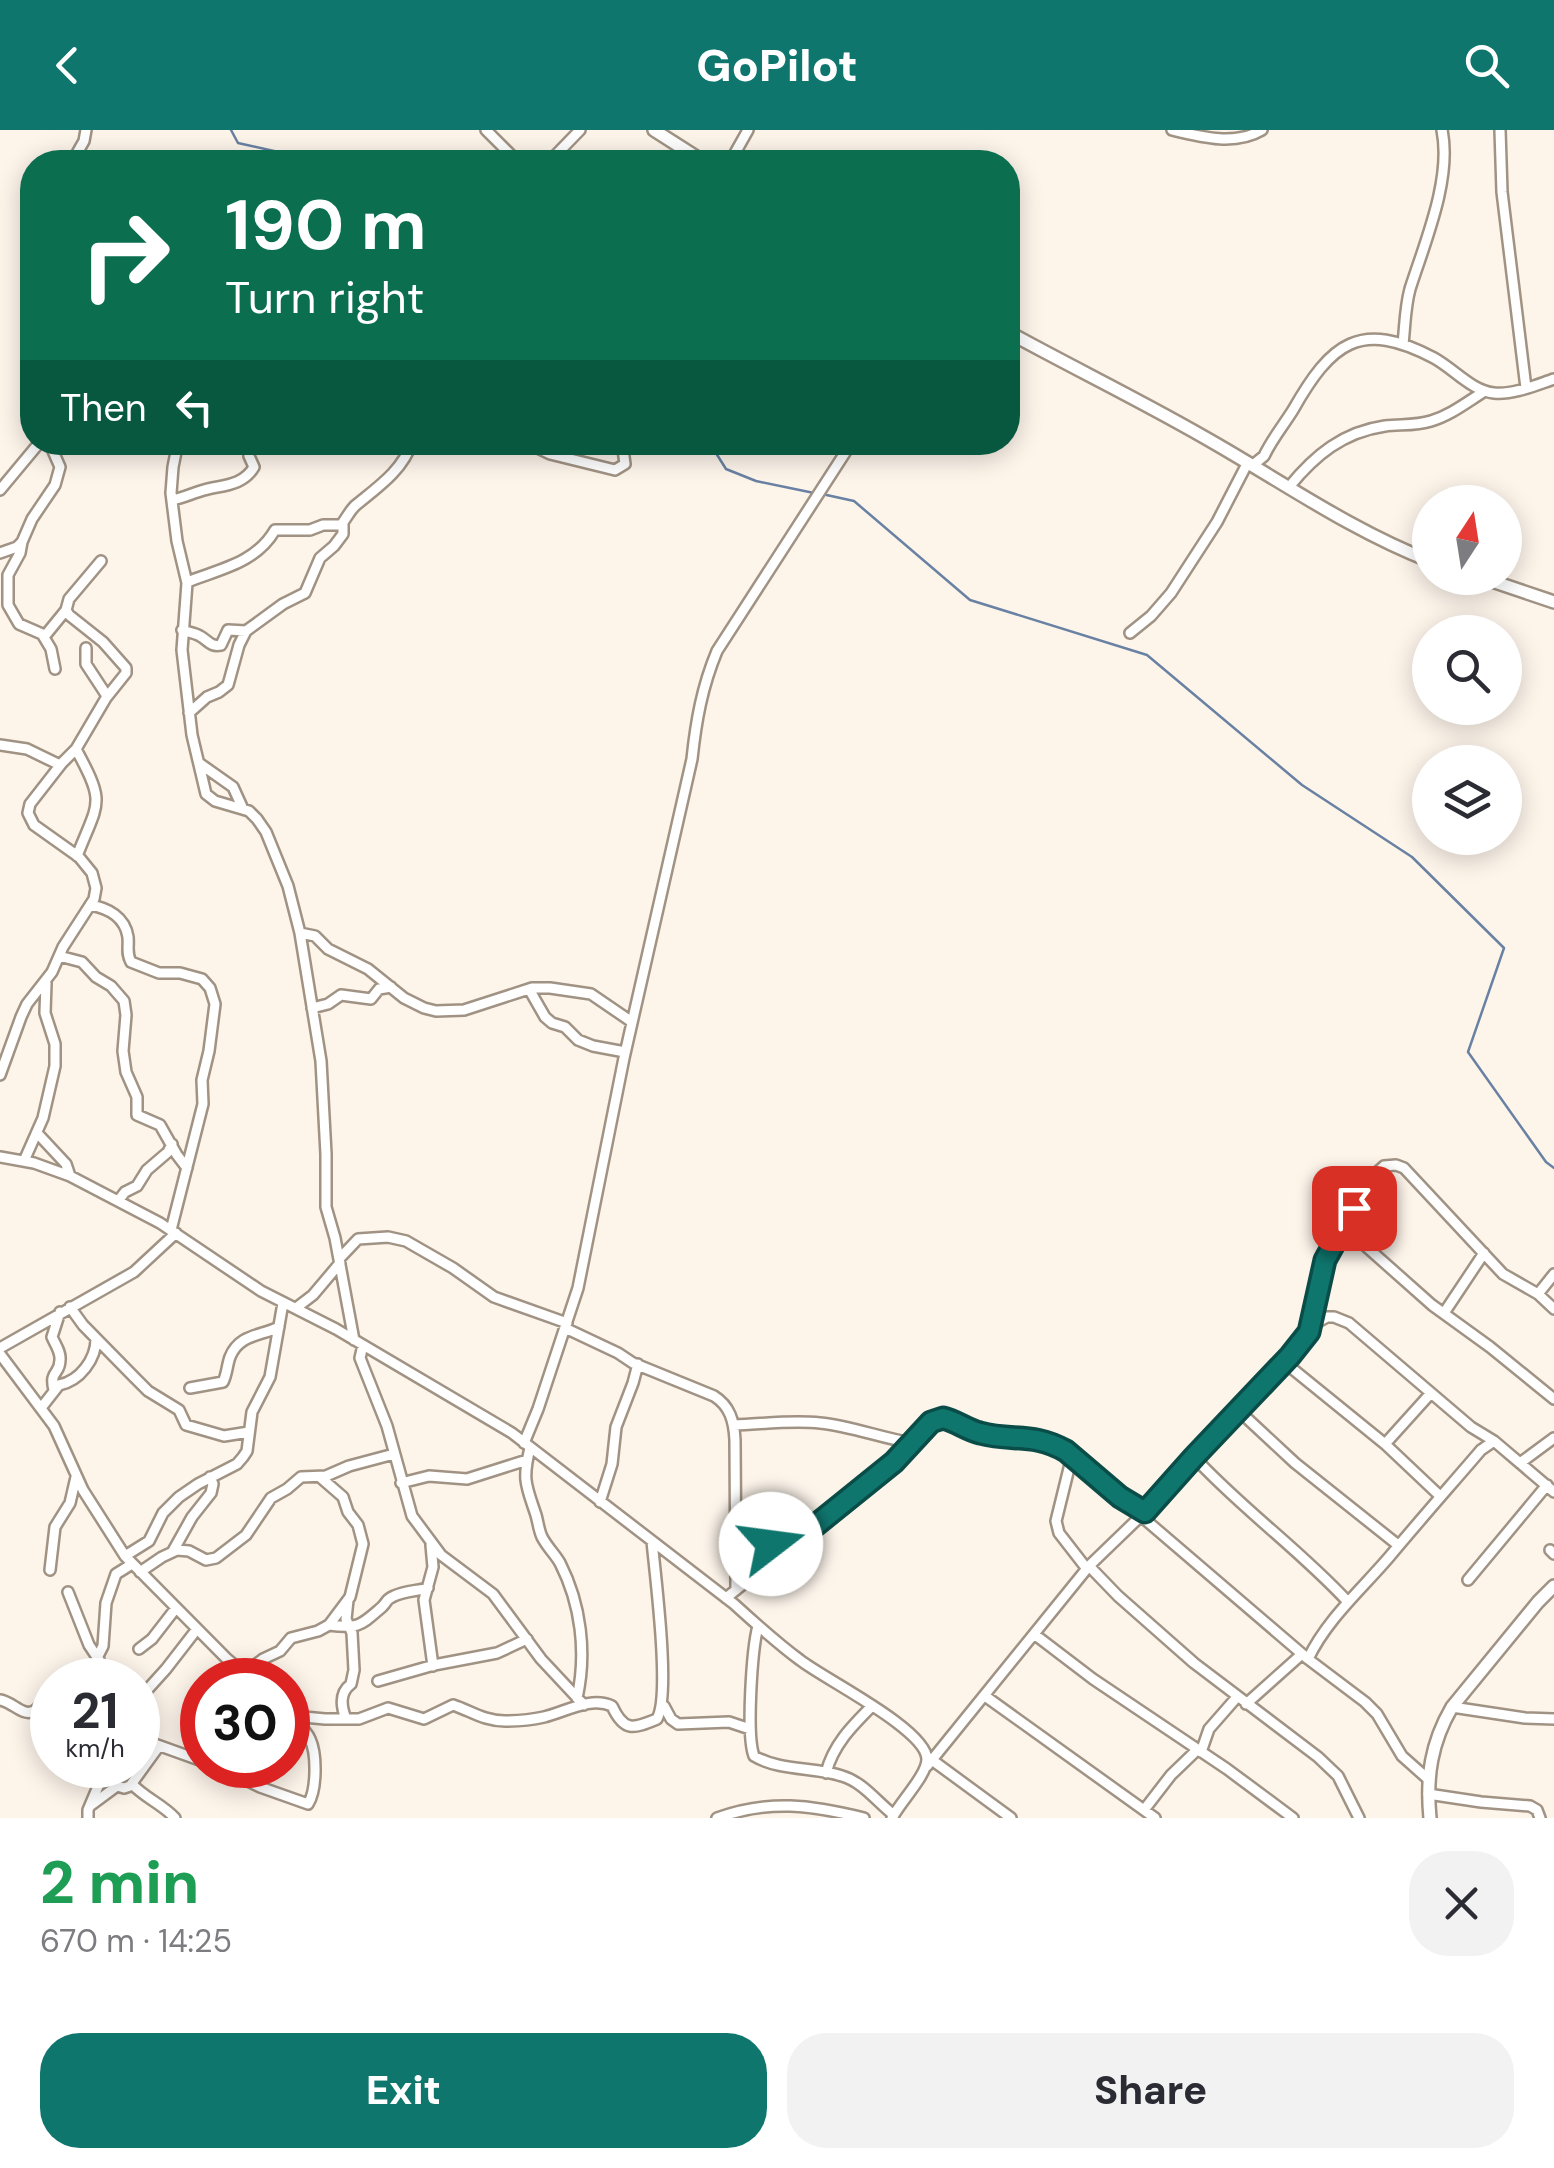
<!DOCTYPE html>
<meta charset="utf-8">
<style>
:root{--surface:#fff;--page:#f2f2f3;--text:#2b2b33;--muted:#7c7c81;--accent:#0f766e}
body{margin:0;font-family:"DM Sans",sans-serif;background:var(--page);color:var(--text);height:100vh;display:flex;flex-direction:column;font-size:38px;white-space:nowrap}
*{box-sizing:border-box;margin:0}
p{font-size:32px;color:var(--muted)}
.icon{flex:none;width:55px;height:55px;fill:none;stroke:currentColor;stroke-width:2;stroke-linecap:round;stroke-linejoin:round}
.map{position:relative;height:1688px;overflow:hidden}
.sheet{display:flex;flex-direction:column;background:var(--surface);flex:1}
.sheet>*{flex:none}
.guide{position:absolute;left:20px;top:20px;width:1000px;height:305px;border-radius:40px;box-shadow:0 5px 25px #0003;background:#0b6e4f;color:#fff;overflow:hidden}
.needle{width:65px;rotate:12deg}
.fabs{position:absolute;left:1412px;top:355px;display:grid;gap:20px}
.fabs a{display:grid;place-items:center;width:110px;height:110px;border-radius:50%;background:var(--surface);box-shadow:0 5px 25px #0003;font-size:50px}
.speed{position:absolute;left:30px;top:1528px;display:flex;gap:20px;font-size:50px;font-weight:700;text-align:center}
.speed>*{display:grid;place-content:center;width:130px;height:130px;border-radius:50%;background:var(--surface);box-shadow:0 5px 25px #0003;line-height:1}
.speed small{font-size:25px;font-weight:400}
.speed .limit{border:15px solid #d22;background:#fff;color:#111}
.pin{position:absolute;display:grid;place-items:center;width:85px;height:85px;color:#fff;margin:-42px;border-radius:20px;box-shadow:0 5px 15px #0006}
.me{position:absolute;width:110px;margin:-55px;rotate:75deg;stroke-linejoin:round;filter:drop-shadow(0 0 8px #0008)}
.turn{display:flex;align-items:center;gap:35px;height:210px;padding:0 40px;font-size:45px}
.turn .icon{width:130px;height:130px;stroke-width:2.5}
.turn b{display:block;font-size:70px;line-height:85px}
.then{display:flex;align-items:center;height:95px;padding:0 40px;background:#0003;gap:20px;font-size:38px}
.round{display:grid;place-items:center;flex:none;width:105px;height:105px;border-radius:40px;background:var(--page)}
.headline{display:flex;align-items:center;justify-content:space-between;height:170px;padding:0 40px}
h1{font-size:60px;font-weight:800;line-height:75px;color:#1e9e55}
.button{display:flex;gap:20px;margin-top:auto;padding:20px 40px}
.button a{flex:1;height:115px;border-radius:40px;background:var(--accent);color:#fff;font-size:40px;font-weight:800;line-height:115px;text-align:center}
.button a+a{background:var(--page);color:var(--text)}
header{display:flex;justify-content:space-between;align-items:center;height:130px;padding:0 40px;background:var(--accent);color:#fff;font-size:45px;font-weight:800}
.map>svg:first-child{display:block}
.lines{fill:none;stroke-linecap:round;stroke-linejoin:round}
.stream{stroke:#6981a3;stroke-width:2.5}
.minor-casing{stroke:#a19384;stroke-width:14}
.tertiary-casing{stroke:#a19384;stroke-width:16}
.minor{stroke:#fff;stroke-width:9}
.tertiary{stroke:#fff;stroke-width:11}
.route-casing{stroke:#0a4d48;stroke-width:25}
.route{stroke:#0f766e;stroke-width:18}
</style>
<header><svg class="icon" aria-label="back" viewBox="0 0 24 24"><path d="M15 5l-7 7 7 7"/></svg>GoPilot<svg class="icon" aria-label="search" viewBox="0 0 24 24"><circle cx="10" cy="10" r="6"/><path d="M15 15l6 6"/></svg></header>
<div class="map">
<svg width="1554" height="1688" viewBox="0 0 1554 1688">
<rect width="100%" height="100%" fill="#fdf4ea"/>
<g class="lines">
<path class="stream" d="M231,0L238,13L323,32
M709,312L726,339L756,351L814,363
M822,364L854,371L970,470L1147,525L1302,655L1412,727L1504,818L1468,922L1546,1032L1554,1038"/>
<g class="minor-casing">
<path id="minor" d="M486,0L518,32
M1172,0C1201,7 1235,16 1262,0
M1500,0L1502,62L1526,258
M72,32L84,11L86,0
M549,32L580,0
M730,32L748,0
M1403,214C1405,196 1405,177 1410,159C1425,112 1452,49 1442,0
M178,312L173,337L171,363L177,411L187,453L182,520L192,605L206,664L215,671L249,681L257,689L266,702L288,756L300,803L321,931L326,1024V1077L335,1108L354,1210
M525,312L550,324L615,340L625,334L622,312
M1253,335L1264,326C1272,309 1283,296 1293,280C1331,213 1360,189 1434,228C1454,239 1472,261 1494,263C1513,265 1536,255 1554,249
M1289,357C1315,325 1343,302 1385,296C1400,294 1415,296 1431,291C1451,285 1467,272 1485,261
M0,360L40,312
M172,370C183,368 193,363 204,360C222,355 243,356 254,337L249,326V312
M22,412L20,423L8,445V475L19,494L42,504L51,519L55,539
M0,423L17,417L22,412L32,389L55,355L60,337L49,312
M187,452C220,439 256,433 275,400H310L323,395H341C346,389 350,380 356,375C378,357 403,340 412,312
M182,500C188,502 195,503 200,506C209,511 210,517 221,515L228,500L246,501
M1130,503L1151,486L1171,463L1217,392L1248,332
M44,507L66,480
M86,518V534L107,566
M189,583L207,567L219,562L228,555L239,515L246,501L283,474L305,463L320,428L334,416L343,404V393
M0,615L27,619L60,635
M76,619C106,675 99,670 77,726
M199,633L233,657L243,679
M90,775C108,778 125,787 128,807C129,818 126,823 131,832L159,843H180L202,849L210,858L215,874L209,921L202,950L203,974L171,1100
M300,803L315,806L328,819L368,839L404,868L424,878L436,881L464,880L532,858H550L591,864L632,892
M59,826L82,832L96,847L111,856L124,871L126,885L123,921L126,942L137,967V985L160,995L177,1025L187,1038
M529,859L545,887L552,893L565,897L578,910L593,916L625,922
M312,878L328,874L341,865L371,869L379,859L391,857
M0,945L21,887L27,874L52,842L63,817L94,769L96,758L92,743L79,727L34,695L28,683L30,674L62,633L76,619L106,568L126,543V538L103,512L69,485L66,480L69,469L101,431
M38,1004L66,1034L70,1046
M0,1027L34,1033L70,1046L160,1093L261,1161L336,1199L512,1303L734,1474C756,1494 777,1513 800,1530C824,1549 926,1599 927,1629C927,1645 901,1671 892,1688
M24,1031L43,988L55,936V914L45,883L46,853
M118,1071L125,1062L137,1056L147,1040L168,1022L172,1014
M1343,1096L1432,1175L1490,1217L1554,1269
M339,1129L358,1109L388,1107L406,1111L453,1138L494,1167L567,1193
M1538,1164L1554,1144
M70,1177L83,1195L135,1248L148,1261L179,1280L186,1295L224,1306L249,1302
M296,1178L313,1165L340,1133
M1444,1183L1484,1123
M565,1198L618,1223L633,1233L714,1266C730,1276 734,1291 735,1310L736,1460
M1309,1200L1325,1130L1330,1118L1365,1053L1384,1036L1396,1035L1404,1038L1503,1144L1538,1164L1554,1179
M363,1215L360,1228L387,1296L412,1386L441,1425L493,1464L541,1529L584,1575
M0,1218L134,1142L176,1103
M0,1224L54,1296L83,1360L125,1426L226,1528L252,1550
M1284,1232L1385,1314L1440,1366
M190,1258L223,1252C227,1244 227,1235 230,1227C239,1204 261,1206 279,1197
M54,1260C49,1240 60,1245 60,1230C61,1222 55,1214 52,1207L60,1182
M41,1278L59,1255C80,1251 96,1229 96,1209
M1238,1280L1295,1333L1398,1415
M734,1295C763,1294 792,1290 820,1293C851,1296 881,1308 912,1313
M524,1313L538,1279L578,1158L624,928L692,629C696,591 702,557 717,521L852,312
M1385,1314L1431,1263
M530,1318C522,1350 526,1355 536,1385C538,1392 539,1401 542,1407C547,1417 555,1424 560,1433C581,1474 587,1523 577,1568
M1072,1326L1056,1391L1059,1403L1087,1439
M1194,1327C1242,1379 1300,1420 1348,1472
M1520,1333L1554,1308
M401,1353L429,1346L467,1349L527,1330
M600,1372L612,1334L616,1297L633,1253L638,1234
M1141,1386L1308,1529L1365,1572L1377,1584L1402,1626L1428,1649
M772,1391L770,1407L775,1428
M737,1399L748,1406L755,1444
M431,1415L433,1437L424,1470L433,1536
M1550,1420L1554,1424
M173,1421L192,1387L211,1363L213,1354L210,1347
M125,1426L149,1411L163,1383L179,1367L198,1354L237,1334L243,1327L247,1321L252,1282L270,1247L283,1173
M1089,1436L1118,1466L1194,1533L1318,1627L1338,1646L1359,1688
M50,1440L55,1397L70,1373L76,1347
M140,1442L162,1427L177,1420L189,1421L206,1430L216,1428L246,1405L271,1368L287,1359L301,1347L326,1346L349,1336L394,1324
M1468,1450L1547,1355
M68,1462L89,1515L99,1530
M726,1468L894,1332L931,1293L943,1288C956,1291 967,1300 980,1303C1012,1311 1034,1303 1066,1321L1120,1367L1145,1382
M329,1495C360,1499 361,1495 382,1477C389,1470 385,1470 394,1466C404,1461 417,1461 428,1458
M758,1496C752,1519 746,1605 754,1626C779,1641 814,1637 842,1646C863,1652 877,1672 894,1685
M1034,1504L1093,1549L1227,1639L1293,1688
M139,1519L152,1509L176,1478
M1308,1529C1327,1489 1362,1459 1390,1426C1420,1390 1451,1355 1481,1320L1494,1311
M245,1543L263,1529L280,1521L291,1508L318,1501L329,1495L350,1467L363,1414L358,1395L348,1382L343,1367L320,1347
M100,1550L101,1538L98,1526L103,1516L106,1473L116,1444L132,1434
M378,1551L434,1535L497,1523L527,1509
M985,1566L1155,1688
M0,1570C13,1572 23,1587 34,1581C41,1577 46,1565 52,1560
M138,1570L166,1539L197,1499
M1246,1574L1302,1524
M664,1576L671,1589L678,1594L729,1592L750,1599
M1452,1577L1525,1588L1554,1589
M288,1582L297,1581L304,1587L325,1589H359L388,1578L424,1589L453,1575C471,1581 484,1591 505,1591C518,1591 531,1590 544,1587C565,1582 591,1566 612,1576C624,1602 633,1599 657,1589C671,1565 655,1444 652,1411
M346,1589C341,1576 339,1563 351,1554L354,1540L352,1503L346,1489L348,1470
M138,1608L202,1631
M1201,1622L1209,1599L1237,1567
M932,1630L1011,1688
M215,1635L260,1657L308,1674C317,1660 317,1624 310,1609C306,1599 295,1591 288,1584
M927,1636L1089,1436L1148,1379L1194,1327L1291,1226L1318,1192L1327,1187H1334L1349,1193L1471,1297L1494,1311L1554,1362
M826,1643C833,1615 852,1596 872,1576
M132,1654C145,1668 162,1674 175,1688
M1428,1664L1481,1672L1530,1676L1537,1680L1540,1688
M90,1676L117,1656L124,1658L130,1656L159,1616
M1144,1680L1171,1645L1198,1619
M88,1688V1680L105,1640L103,1635
M717,1688C770,1669 811,1675 864,1688"/>
</g>
<g class="tertiary-casing">
<path id="tertiary" d="M654,0L704,32
M1008,202C1077,240 1148,274 1216,314C1287,355 1353,401 1430,431
M1483,448L1554,472
M1430,1688C1426,1647 1431,1613 1452,1577L1538,1472L1554,1456"/>
</g>
<use href="#minor" class="minor"/>
<use href="#tertiary" class="tertiary"/>
</g>
<g class="lines">
<g class="route-casing">
<path id="route" d="M771,1414L775,1428L894,1332L931,1292L943,1288C956,1291 967,1300 980,1303C1013,1312 1032,1302 1066,1321L1120,1367L1145,1382L1194,1327L1290,1226L1309,1202L1325,1130L1354,1078"/>
</g>
<use href="#route" class="route"/>
</g>
</svg>
<div class="fabs">
<a><svg class="needle" viewBox="-14 -14 28 28"><path d="M0-13l5 13h-10z" fill="#e53935"/><path d="M0 13l5-13h-10z" fill="#7c7c81"/></svg></a>
<a><svg class="icon" aria-label="search" viewBox="0 0 24 24"><circle cx="10" cy="10" r="6"/><path d="M15 15l6 6"/></svg></a>
<a><svg class="icon" aria-label="layers" viewBox="0 0 24 24"><path d="M12 4l9 5-9 5-9-5zM3 14l9 5 9-5"/></svg></a>
</div>
<div class="speed"><div>21<small>km/h</small></div><div class="limit">30</div></div>
<div class="pin" style="left:1354px;top:1078px;background:#d93025"><svg class="icon" aria-label="arrive" viewBox="0 0 24 24"><path d="M6 21V4h12l-3 4 3 4H6"/></svg></div>
<svg class="me" style="left:771px;top:1414px" viewBox="-20 -20 40 40"><circle r="19" fill="#fff"/><path d="M0-13L10 11 0 6-10 11z" fill="#0f766e"/></svg>
<div class="guide">
<div class="turn"><svg class="icon" aria-label="right" viewBox="0 0 24 24"><path d="M7 20v-9h11M14 6l5 5-5 5"/></svg><div><b>190 m</b>Turn right</div></div>
<div class="then">Then<svg class="icon" aria-label="left" viewBox="0 0 24 24"><path d="M17 20v-9H6M10 6l-5 5 5 5"/></svg></div>
</div>
</div>
<section class="sheet">
<div class="headline"><div><h1>2 min</h1><p>670 m · 14:25</p></div><a class="round"><svg class="icon" aria-label="close" viewBox="0 0 24 24"><path d="M6 6l12 12M18 6L6 18"/></svg></a></div>
<div class="button"><a>Exit</a><a>Share</a></div>
</section>
